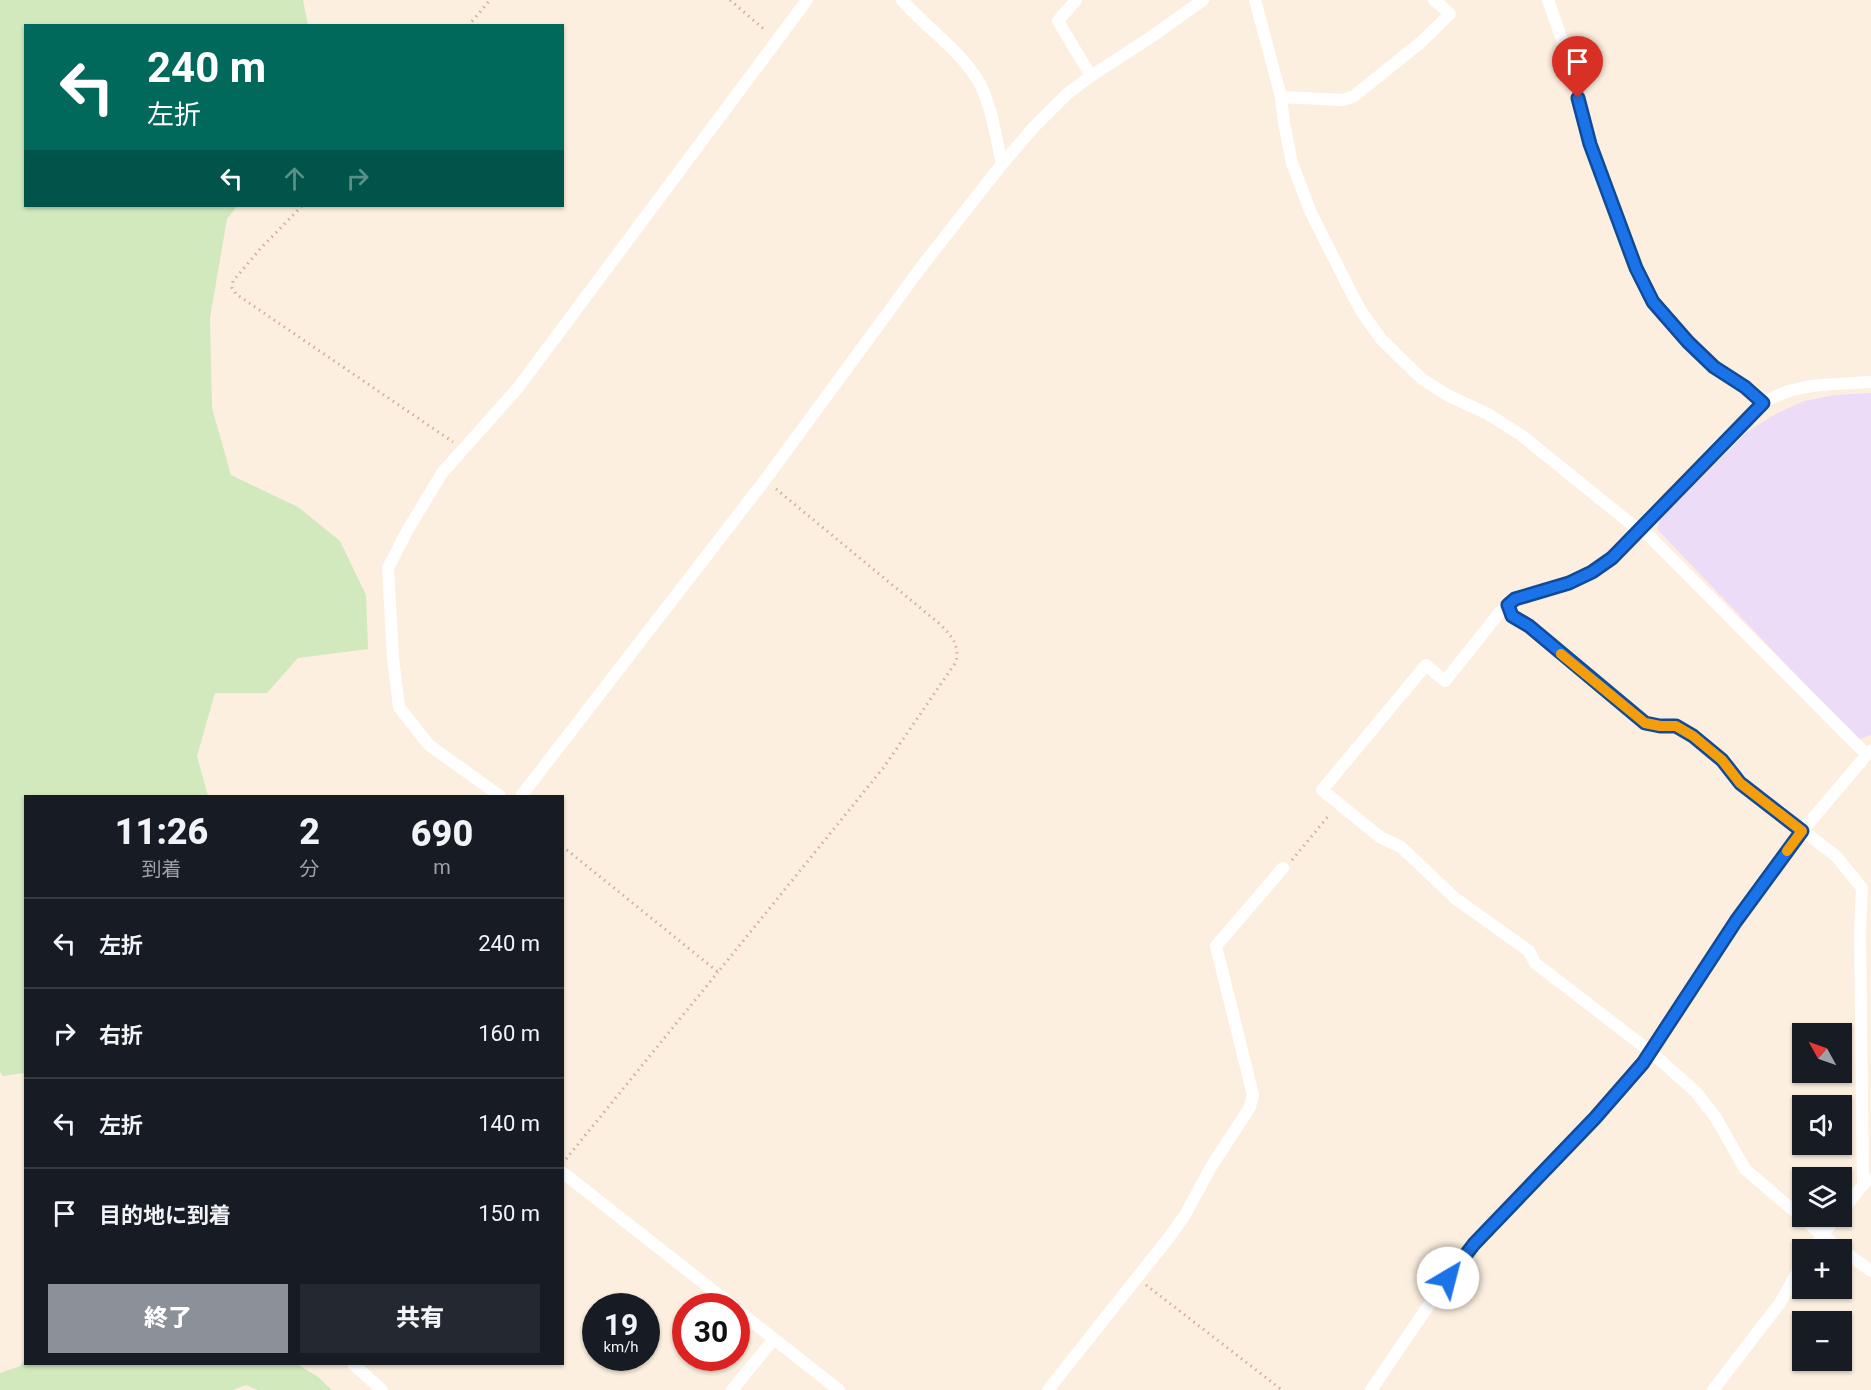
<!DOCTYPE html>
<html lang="ja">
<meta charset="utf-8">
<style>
:root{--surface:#171b24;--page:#242831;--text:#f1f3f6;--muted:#9ea1a6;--line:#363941;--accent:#8c9099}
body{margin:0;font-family:Roboto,"Noto Sans JP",sans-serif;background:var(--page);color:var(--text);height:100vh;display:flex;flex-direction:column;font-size:22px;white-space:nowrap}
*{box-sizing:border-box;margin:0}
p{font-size:20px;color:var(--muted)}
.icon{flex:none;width:33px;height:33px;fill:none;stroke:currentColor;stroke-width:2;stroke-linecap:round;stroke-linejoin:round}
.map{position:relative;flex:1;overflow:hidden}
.details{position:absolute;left:24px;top:795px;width:540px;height:570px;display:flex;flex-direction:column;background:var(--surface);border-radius:0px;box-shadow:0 2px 4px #0004}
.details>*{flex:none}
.guide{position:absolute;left:24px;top:24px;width:540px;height:183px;border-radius:0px;box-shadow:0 2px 4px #0004;background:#00695c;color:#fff;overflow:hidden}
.needle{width:39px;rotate:310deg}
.fabs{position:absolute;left:1792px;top:1023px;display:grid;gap:12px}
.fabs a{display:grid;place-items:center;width:60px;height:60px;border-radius:0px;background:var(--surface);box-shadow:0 2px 4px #0004;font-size:30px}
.speed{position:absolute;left:582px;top:1293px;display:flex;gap:12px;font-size:30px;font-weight:700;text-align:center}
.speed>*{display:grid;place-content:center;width:78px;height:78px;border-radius:50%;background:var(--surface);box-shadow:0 2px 4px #0004;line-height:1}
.speed small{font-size:15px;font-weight:400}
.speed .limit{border:9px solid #d22;background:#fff;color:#111}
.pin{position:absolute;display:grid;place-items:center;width:51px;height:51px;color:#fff;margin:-62px -26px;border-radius:50% 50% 50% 0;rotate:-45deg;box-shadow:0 0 6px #0007}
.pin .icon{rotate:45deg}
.me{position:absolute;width:66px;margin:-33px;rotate:37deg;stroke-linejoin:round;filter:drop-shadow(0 0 4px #0008)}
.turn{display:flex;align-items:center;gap:21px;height:126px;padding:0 24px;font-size:27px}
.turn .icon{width:78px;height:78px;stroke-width:2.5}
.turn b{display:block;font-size:42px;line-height:51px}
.lanes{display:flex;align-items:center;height:57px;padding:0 24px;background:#0003;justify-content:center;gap:30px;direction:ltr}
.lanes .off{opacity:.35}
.eta{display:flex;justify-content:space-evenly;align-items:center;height:102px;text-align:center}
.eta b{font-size:36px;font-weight:800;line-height:42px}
.primary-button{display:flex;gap:12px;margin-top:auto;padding:12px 24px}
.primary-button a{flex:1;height:69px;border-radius:0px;background:var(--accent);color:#fff;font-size:24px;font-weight:800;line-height:69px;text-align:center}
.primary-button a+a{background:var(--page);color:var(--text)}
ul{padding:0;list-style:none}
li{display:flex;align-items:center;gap:18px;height:90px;padding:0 24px;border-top:2px solid var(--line)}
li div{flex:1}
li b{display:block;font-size:22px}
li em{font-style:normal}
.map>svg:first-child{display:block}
.education{fill:#ecdcf8}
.green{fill:#d2e9be}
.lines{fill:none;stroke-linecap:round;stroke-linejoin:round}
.path{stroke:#d6ad9a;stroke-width:3;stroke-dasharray:1.5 4.5;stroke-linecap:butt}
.street{stroke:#fff;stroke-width:12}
.route-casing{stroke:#114b97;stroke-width:15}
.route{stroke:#1a73e8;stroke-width:10}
.slow{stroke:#f59e0b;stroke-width:10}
</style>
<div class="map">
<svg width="1871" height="1390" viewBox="0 0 1871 1390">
<rect width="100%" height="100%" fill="#fcefdf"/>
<path class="education" d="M1871,393V735L1858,740L1657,529L1660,519L1747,432L1776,414L1804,401L1835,395Z"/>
<path class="green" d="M0,0H303L308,25L26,26V206H237L227,219L210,318L212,408L231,475L298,507L340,541L366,595L368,649L298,658L267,693H215L197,756L208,796H26L25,1073L3,1076L0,1072Z
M25,1360L26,1364H297L318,1377L332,1390H258L246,1385L233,1390H0V1373L20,1366Z"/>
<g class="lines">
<path class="path" d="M730,0L766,31
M468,26L490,0
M302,206L261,248L233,281L232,288L236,294L453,442
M562,846L718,972L884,767L956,662C959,644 953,638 941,625L776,489
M1292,860L1330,814
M566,1159L718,972
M1146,1285L1282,1390"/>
<path class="street" d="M902,0C927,29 961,50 980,84C992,108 996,138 1002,164
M1076,0L1058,21L1091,76
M1255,0L1281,97L1284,123L1292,163L1311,213L1352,294L1361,311L1381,339L1422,379L1449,396L1488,414L1521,435L1630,523L1650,537L1867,755
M1548,0L1569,59L1582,118L1590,144L1637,268L1653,302L1688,342L1715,367L1745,387L1763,403
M1281,97L1343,100L1354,96L1420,43L1450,14L1434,0
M1871,382C1833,385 1796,382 1763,403L1612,558L1592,572L1569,583L1515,599L1500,612L1445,681L1426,665L1322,790L1380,837L1401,847L1456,899L1529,951L1535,963L1651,1052L1696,1092L1716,1118L1745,1169L1822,1235L1871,1271
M1508,605L1512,616L1529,626L1645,723L1676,726L1693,736L1722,760L1740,783L1836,856L1862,888L1860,931L1863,1185
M500,796L429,745L399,707L393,658L388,568L407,531L442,473L517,389L807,0
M521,796L765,480L922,266L1002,164L1034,127L1067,94L1091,76L1151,37L1203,0
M562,1172L733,1306
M1842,1211L1868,1179
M1812,1250L1837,1216
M736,1309L839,1390
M353,1364L382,1390
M732,1390L774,1339
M1048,1390L1170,1236L1185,1215L1211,1167L1250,1107L1253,1095L1216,946L1283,868
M1371,1390L1435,1296L1474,1244L1595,1118L1643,1063L1736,921L1802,831L1870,751
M1713,1390L1780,1303L1803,1262"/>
</g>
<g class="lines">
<g class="route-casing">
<path id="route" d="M1448,1278L1474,1244L1595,1118L1643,1063L1736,921L1802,831L1740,783L1722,760L1693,736L1676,726H1660L1645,723L1529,626L1512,616L1508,605L1515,599L1569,583L1592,572L1612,558L1763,403L1745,387L1714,367L1688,342L1653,302L1636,268L1590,144L1578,98"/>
</g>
<use href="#route" class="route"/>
<path class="slow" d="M1561,654L1645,723L1660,726H1676L1693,736L1722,760L1740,783L1802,831L1787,851"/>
</g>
</svg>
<div class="fabs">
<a><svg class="needle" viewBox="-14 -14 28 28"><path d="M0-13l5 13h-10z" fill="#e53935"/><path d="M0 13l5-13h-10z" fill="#9ea1a6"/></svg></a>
<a><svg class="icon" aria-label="sound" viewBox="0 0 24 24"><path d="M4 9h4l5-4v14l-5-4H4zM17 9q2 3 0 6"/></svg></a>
<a><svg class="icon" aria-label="layers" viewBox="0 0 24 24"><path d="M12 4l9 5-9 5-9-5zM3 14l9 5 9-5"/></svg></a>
<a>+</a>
<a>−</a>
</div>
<div class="speed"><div>19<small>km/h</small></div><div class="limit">30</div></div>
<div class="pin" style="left:1578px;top:98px;background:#d93025"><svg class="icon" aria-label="arrive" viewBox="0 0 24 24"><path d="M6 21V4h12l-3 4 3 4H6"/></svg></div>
<svg class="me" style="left:1448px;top:1278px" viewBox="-20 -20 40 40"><circle r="19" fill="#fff"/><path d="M0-13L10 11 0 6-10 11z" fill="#1a73e8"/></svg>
<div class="guide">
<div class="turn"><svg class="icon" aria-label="left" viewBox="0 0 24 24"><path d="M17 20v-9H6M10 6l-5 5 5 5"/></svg><div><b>240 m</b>左折</div></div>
<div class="lanes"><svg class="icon" aria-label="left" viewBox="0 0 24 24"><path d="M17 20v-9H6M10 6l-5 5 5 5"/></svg><svg class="icon off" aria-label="ahead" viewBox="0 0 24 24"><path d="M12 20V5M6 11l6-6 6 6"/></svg><svg class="icon off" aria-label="right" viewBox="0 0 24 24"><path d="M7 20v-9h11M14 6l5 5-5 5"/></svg></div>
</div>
<section class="details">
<div class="eta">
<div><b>11:26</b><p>到着</p></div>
<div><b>2</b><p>分</p></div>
<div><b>690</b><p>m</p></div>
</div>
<ul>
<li><svg class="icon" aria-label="left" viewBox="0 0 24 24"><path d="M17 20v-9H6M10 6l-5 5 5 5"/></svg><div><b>左折</b></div><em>240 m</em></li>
<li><svg class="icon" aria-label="right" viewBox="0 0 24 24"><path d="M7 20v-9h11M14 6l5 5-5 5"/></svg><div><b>右折</b></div><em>160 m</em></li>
<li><svg class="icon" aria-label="left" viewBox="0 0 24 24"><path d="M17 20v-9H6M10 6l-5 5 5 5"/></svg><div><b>左折</b></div><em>140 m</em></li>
<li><svg class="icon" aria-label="arrive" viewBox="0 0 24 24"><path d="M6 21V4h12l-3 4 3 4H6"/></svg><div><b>目的地に到着</b></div><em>150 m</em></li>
</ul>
<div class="primary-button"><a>終了</a><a>共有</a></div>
</section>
</div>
